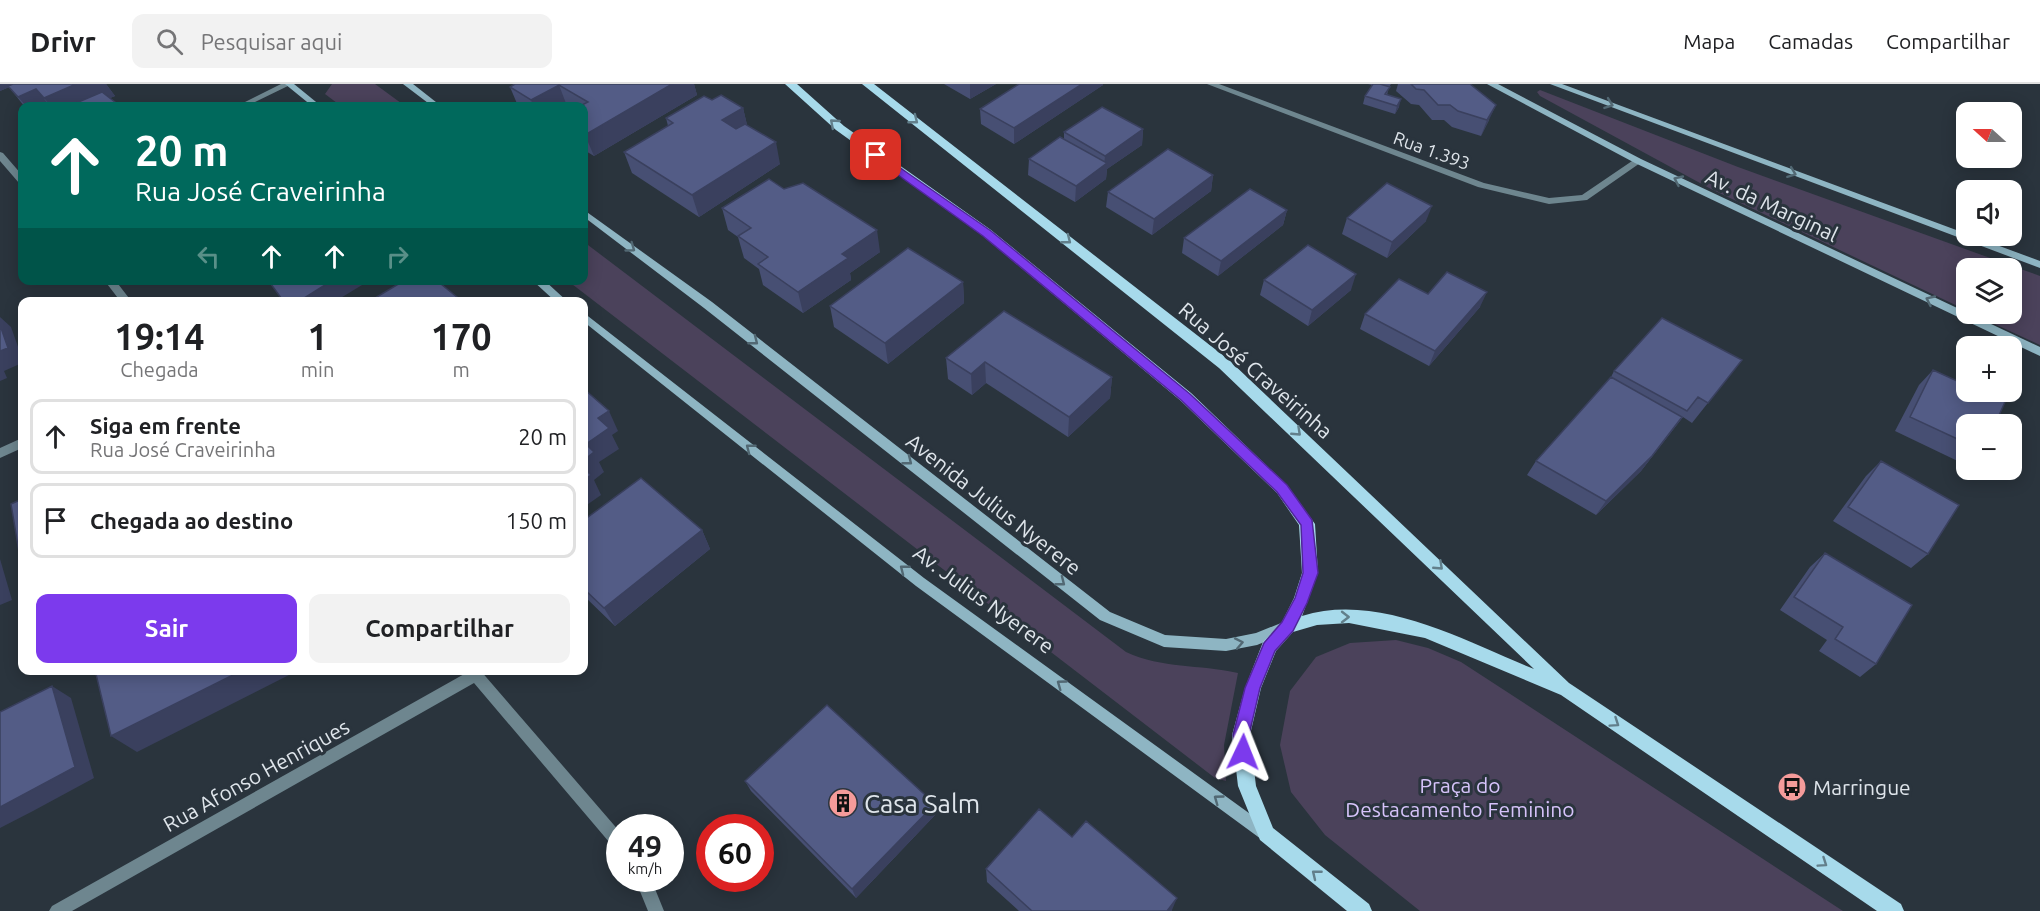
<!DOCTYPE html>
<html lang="pt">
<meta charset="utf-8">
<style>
:root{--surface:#fff;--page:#f2f2f2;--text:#202124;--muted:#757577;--line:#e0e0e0;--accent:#7c3aed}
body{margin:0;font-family:Ubuntu,sans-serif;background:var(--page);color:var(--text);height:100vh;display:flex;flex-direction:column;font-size:22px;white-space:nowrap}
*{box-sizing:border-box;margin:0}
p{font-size:20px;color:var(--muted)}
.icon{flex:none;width:33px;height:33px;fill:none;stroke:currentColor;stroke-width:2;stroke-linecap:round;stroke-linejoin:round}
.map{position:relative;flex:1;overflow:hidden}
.drawer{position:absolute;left:18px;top:213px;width:570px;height:378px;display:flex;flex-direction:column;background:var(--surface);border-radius:12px;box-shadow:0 3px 15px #0003}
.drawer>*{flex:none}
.guide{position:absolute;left:18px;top:18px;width:570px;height:183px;border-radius:12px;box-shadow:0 3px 15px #0003;background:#00695c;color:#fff;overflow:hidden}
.needle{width:39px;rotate:291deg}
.controls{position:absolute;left:1956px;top:18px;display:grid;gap:12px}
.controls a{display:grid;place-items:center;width:66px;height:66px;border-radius:12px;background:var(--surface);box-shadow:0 3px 15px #0003;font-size:30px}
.speed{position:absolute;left:606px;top:730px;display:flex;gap:12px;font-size:30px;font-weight:700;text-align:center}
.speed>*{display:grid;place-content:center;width:78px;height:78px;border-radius:50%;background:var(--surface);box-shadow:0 3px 15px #0003;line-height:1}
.speed small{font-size:15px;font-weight:400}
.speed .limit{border:9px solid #d22;background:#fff;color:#111}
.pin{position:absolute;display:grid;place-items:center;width:51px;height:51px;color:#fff;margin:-26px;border-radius:12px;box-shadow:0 3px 9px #0006}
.me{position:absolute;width:66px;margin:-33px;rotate:2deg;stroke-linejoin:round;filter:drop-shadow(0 0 4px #0008)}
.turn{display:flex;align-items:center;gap:21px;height:126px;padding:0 18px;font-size:27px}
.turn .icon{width:78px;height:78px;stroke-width:2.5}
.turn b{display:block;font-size:42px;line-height:51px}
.lanes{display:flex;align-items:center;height:57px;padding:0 18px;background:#0003;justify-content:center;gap:30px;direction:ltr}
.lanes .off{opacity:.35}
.eta{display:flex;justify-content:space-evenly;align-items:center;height:102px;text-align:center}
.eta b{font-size:36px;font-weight:700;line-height:42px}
.button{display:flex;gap:12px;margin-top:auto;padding:12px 18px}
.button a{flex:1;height:69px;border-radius:12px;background:var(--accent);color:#fff;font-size:24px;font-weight:700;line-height:69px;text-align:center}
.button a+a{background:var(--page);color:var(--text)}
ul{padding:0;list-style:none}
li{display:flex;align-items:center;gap:18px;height:75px;margin:0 12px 9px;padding:0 6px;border:3px solid var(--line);border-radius:12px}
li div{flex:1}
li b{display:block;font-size:22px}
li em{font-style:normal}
header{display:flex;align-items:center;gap:36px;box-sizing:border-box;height:84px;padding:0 30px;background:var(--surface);border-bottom:2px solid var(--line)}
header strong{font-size:28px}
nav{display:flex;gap:33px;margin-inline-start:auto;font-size:21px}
.search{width:420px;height:54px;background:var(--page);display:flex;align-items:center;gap:15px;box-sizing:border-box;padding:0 21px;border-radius:12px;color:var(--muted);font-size:22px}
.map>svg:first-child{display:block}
.green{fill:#4b425b}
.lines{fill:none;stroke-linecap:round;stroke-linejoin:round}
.street{fill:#6e868f;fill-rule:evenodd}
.secondary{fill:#8eb5c3;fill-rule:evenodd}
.primary{fill:#a7daeb;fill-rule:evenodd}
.wall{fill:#474f73}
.shaded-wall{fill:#3a405e}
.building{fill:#535c86;stroke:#3a405e;stroke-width:1.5}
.oneway{stroke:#526873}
.oneway2{stroke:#627f8b}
.route{fill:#7c3aed;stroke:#51269a;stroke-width:1.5}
.labels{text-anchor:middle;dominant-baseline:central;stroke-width:6;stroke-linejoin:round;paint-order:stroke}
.far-street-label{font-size:18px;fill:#dfe5eb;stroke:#2a343d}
.street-label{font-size:21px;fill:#dfe5eb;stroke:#2a343d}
.park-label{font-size:21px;fill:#d6c3fa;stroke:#2a343d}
.poi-label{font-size:21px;fill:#dfe5eb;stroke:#2a343d;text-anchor:start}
.near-poi-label{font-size:26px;fill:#dfe5eb;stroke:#2a343d;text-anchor:start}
</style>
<header>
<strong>Drivr</strong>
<div class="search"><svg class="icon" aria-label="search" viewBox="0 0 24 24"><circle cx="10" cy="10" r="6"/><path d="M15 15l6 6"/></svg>Pesquisar aqui</div>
<nav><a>Mapa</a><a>Camadas</a><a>Compartilhar</a></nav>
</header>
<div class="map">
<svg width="2040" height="827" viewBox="0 0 2040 827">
<rect width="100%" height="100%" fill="#2a343d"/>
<path class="green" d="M332,0H375L405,22H341L325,10Z
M1540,6L1738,83L2040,192V261L1973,230H2012V184H1966V226L1711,105L1540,12L1537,8Z
M584,158L1126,568C1163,585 1198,580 1238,589L1224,661L1226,697L1215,694L568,197L584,196Z
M1396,556L1428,564L1461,578L1843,827H1420L1325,751L1291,708L1280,661L1290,607L1316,573L1350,559Z"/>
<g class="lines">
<path class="street" d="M281,0H292L247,22H237Z
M1207,0H1219L1484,99L1549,114L1582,111L1635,75L1638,74L1643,77L1587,116L1549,120L1478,103Z
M0,68L3,69L22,91V100L19,99L0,77Z
M104,196H115L132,218H121Z
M22,354V364L0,374V364Z
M465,586H480L620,748V767L615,765L474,599L72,827H49L52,822L466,589Z
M635,795H651L664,827H648Z"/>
<path class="secondary" d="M285,0H294L321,22H312Z
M403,0H413L441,22H432Z
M1487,0H1498L1641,75L2040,263V272L1635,79Z
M1550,0H1562L2040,177V184Z
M584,126L712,218L1110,528L1165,551L1226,555L1256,549L1286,537L1291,539L1293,543L1291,547L1257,561L1226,567L1164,563L1100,536L704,224L584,133Z
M532,196H544L568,218H556Z
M584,229L924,494L1271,745L1273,750L1271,755L1266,757L1261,755L916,502L584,238Z"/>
<path class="primary" d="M785,0H797L844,42L991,146L1191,309L1287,401L1315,440L1318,489L1302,532C1379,508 1464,557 1534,585L1219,284L862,0H874L1229,276L1569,599L1901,820L1904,827H1877L1561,611L1425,554L1349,539L1317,541L1293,548L1276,567L1261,604L1250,651L1256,702L1273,744L1369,820L1372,827H1347L1260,756L1238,702L1232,651L1245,604L1263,558L1282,538L1294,514L1302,489L1299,441L1277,409L1181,317L983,152L836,46Z"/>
</g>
<path class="wall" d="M0,0H106L115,12L110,14L120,22H24L9,3L0,7Z
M515,0H694L697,11L594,72L584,66V22H518L510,3Z
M944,0H996L970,15Z
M1019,0H1103V1L1014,60L981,40L980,25Z
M1368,0H1391L1389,3L1387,11L1399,23L1395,30L1363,20L1365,12L1372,1Z
M1398,0H1470L1489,36L1481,52L1452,43L1444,36H1432L1419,21L1411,20L1396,7Z
M712,16L743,24L747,41L780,80L699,133L632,89L624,68L668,42L666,34Z
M1143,45L1142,61L1107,85L1106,95L1075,118L1028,91L1029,75L1064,55V48Z
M1213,91L1211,107L1152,151L1106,123L1108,108Z
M722,124L880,168L850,189L851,196L803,229L763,201L759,185L744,174L738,153L728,146Z
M1287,126L1283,141L1218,192L1182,169L1184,154Z
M1347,134L1426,137L1387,174L1342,150Z
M1264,196L1351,206L1308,242L1260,211Z
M963,198L964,219L888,280L834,243L830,222Z
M1428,210L1480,223L1429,282L1360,245L1365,230Z
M946,274L1112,293L1110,314L1068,353L986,299L972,311L948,295Z
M1742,276L1692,339L1683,333L1641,387L1596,431L1527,391L1536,377L1611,293L1614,287Z
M1933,286L1966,340V381L1895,347L1919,301Z
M1881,377L1928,470L1911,484L1833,437L1866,392Z
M584,436L702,446L710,465L615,542L584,512Z
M1825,469L1876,580L1860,593L1819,567L1827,556L1780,526L1810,483Z
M745,697L936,730L856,814L751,707Z
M1072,753L1172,826V827H1019L987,798L986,785Z"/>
<path class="shaded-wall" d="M0,0H17L0,7Z
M76,0H106L115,12L91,22H51L44,14Z
M672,0H694L697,11L594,72L585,51Z
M970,0H996L970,15Z
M1082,0H1103V1L1014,60V44Z
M559,1L567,22H533L531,16Z
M36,5L50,22H26L18,13Z
M1401,15L1399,23L1395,30L1397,22Z
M1496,21L1489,36L1481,52L1487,36Z
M743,24L748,45L727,58L722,36Z
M1143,45L1142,61L1107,85L1106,95L1075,118L1076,102L1104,81L1105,72Z
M776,58L780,80L699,133L692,111Z
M1213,91L1211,107L1152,151L1154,135Z
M1432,122L1426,137L1387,174L1392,158Z
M1287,126L1283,141L1218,192L1221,177Z
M877,146L880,168L850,189L851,196L803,229L798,208L842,170Z
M1356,190L1351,206L1308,242L1312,226Z
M333,196H366L367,198L334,218H298Z
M963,198L964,219L888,280L885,259Z
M1487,208L1480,223L1429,282L1435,267Z
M0,233L11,243L22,274V279L4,287L7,294L0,297Z
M985,278L986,299L972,311L971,290Z
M1112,293L1110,314L1068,353L1069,333Z
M609,327L618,347L612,351L619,365L599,378L604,388L594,396L601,411L584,423V376L586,360L598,334Z
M1682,333L1641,387L1596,431L1606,417Z
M702,446L710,465L615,542L604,524Z
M0,475L12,516L0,521Z
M243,586H288L289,591L137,668L111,652Z
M52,602L71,614L94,694L33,727L0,744V723Z
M935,720L936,730L856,814L852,805Z
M1177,814L1172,826V827H1167Z"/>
<path class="building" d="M13,0H76L44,14L36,5L18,13L8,2Z
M515,0H672L585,51L584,49V22H580L588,18L559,1L531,16L510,3Z
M1019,0H1082L1014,44L980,25Z
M1373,0H1380L1390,3L1385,10L1401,15L1397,22L1365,12Z
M1411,0H1470L1496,21L1487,36L1458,27L1450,21H1438L1424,6L1416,5Z
M102,8L120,22H69Z
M721,11L743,24L722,36L736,45L745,40L776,58L692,111L624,68L673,39L666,34L704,12L712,16Z
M1102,23L1143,45L1105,72L1064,48Z
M1060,53L1107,79L1076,102L1029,75Z
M1168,65L1213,91L1154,135L1108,108Z
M769,95L784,105L803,99L877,146L842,170L848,174L798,208L758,180L768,173L738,152L751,144L722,124Z
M1387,99L1432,122L1392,158L1347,134Z
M1250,105L1287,126L1221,177L1184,154Z
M1308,161L1356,190L1312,226L1264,196Z
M908,164L963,198L885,259L830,222Z
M1447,188L1487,208L1435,267L1365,230L1399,195L1428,210Z
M268,196H333L298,218H284Z
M405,196H436L463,218L370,217Z
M1004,227L1112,293L1069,333L985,278L971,290L946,274Z
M1662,234L1742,276L1708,319L1698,313L1687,327L1614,287Z
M0,241L8,264L0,267Z
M1933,286L1966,301V308H1982L2005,318L1995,340H1966V359L1910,333Z
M1611,293L1682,333L1652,372L1606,417L1536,377Z
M584,305L609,327L598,334L609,344L586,360L594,368L584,376Z
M1881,377L1959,421L1928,470L1848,423Z
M584,384L591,391L584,396Z
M641,394L702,446L604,524L584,505V436Z
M22,415V486L11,420Z
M1825,469L1912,521L1876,580L1835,555L1843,543L1794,513Z
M95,586H243L111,652Z
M52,602L75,683L0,723V628Z
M827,621L935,720L852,805L745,697Z
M1039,725L1072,753L1086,737L1177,814L1167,827H1032L986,785Z"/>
<defs><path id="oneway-chevron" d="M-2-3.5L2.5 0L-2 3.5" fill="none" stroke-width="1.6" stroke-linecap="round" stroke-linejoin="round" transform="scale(1.5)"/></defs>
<g class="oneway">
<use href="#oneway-chevron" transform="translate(1609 20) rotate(20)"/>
<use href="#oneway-chevron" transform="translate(1792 89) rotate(21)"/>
<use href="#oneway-chevron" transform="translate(1678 96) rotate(-155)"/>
<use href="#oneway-chevron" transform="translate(631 164) rotate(36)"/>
<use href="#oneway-chevron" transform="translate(1930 216) rotate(-155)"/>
<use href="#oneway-chevron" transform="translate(754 257) rotate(38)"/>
<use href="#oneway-chevron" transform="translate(750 364) rotate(-142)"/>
<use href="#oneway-chevron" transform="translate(908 377) rotate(38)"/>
<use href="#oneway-chevron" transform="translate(904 485) rotate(-142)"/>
<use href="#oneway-chevron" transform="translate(1061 498) rotate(38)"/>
<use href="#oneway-chevron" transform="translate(1239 559) rotate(-11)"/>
<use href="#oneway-chevron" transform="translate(1061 600) rotate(-144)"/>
<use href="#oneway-chevron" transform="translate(1218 715) rotate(-144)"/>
</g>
<g class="oneway2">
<use href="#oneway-chevron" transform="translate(914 36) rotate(38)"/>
<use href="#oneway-chevron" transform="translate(834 39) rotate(-139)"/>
<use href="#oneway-chevron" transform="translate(1067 156) rotate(38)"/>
<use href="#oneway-chevron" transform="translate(1297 348) rotate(43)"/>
<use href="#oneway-chevron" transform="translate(1439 482) rotate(43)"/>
<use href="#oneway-chevron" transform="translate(1345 533)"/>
<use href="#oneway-chevron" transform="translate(1615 639) rotate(34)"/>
<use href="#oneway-chevron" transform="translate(1823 779) rotate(34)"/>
<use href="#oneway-chevron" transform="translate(1316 790) rotate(-141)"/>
</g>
<path class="route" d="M876,67L991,147L1190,310L1287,401L1312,436L1318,489L1307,519L1293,547L1275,567L1260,604L1249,651L1251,668L1249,673L1243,675L1237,673L1233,651L1245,604L1264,559L1282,538L1295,514L1303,489L1301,441L1277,408L1181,316L983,152L873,73L871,71Z"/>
<defs>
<g id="bus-disc" transform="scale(1.5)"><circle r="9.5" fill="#f59b9a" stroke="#2a343d"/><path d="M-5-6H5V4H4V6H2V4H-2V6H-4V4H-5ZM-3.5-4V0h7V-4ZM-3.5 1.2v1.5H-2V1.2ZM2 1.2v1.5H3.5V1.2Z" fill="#111"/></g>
<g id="building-disc" transform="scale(1.5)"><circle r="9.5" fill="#f59b9a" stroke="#2a343d"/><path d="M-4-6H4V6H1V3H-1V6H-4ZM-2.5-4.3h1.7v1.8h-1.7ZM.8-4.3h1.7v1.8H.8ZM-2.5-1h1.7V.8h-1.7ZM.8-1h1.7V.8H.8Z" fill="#111"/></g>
</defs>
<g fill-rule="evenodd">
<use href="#bus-disc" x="1792" y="703"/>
<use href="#building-disc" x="843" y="719"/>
</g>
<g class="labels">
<g class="far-street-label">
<text transform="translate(1432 66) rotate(20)">Rua 1.393</text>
</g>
<g class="street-label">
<text transform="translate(1772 121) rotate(25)">Av. da Marginal</text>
<text transform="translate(1256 286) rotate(41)">Rua José Craveirinha</text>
<text transform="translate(994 420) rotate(38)">Avenida Julius Nyerere</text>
<text transform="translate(984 515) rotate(36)">Av. Julius Nyerere</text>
<text transform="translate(256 691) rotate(-29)">Rua Afonso Henriques</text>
</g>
<g class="park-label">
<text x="1460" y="701">Praça do<tspan x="1460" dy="24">Destacamento Feminino</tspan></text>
</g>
<g class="poi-label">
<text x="1813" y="703">Marringue</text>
</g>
<g class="near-poi-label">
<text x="864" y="719">Casa Salm</text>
</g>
</g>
</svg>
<div class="controls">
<a><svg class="needle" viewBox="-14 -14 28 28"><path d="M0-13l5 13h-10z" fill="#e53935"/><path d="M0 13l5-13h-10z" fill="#757577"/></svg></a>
<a><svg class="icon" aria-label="sound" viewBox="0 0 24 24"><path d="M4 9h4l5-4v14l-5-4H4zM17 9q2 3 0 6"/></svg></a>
<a><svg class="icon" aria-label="layers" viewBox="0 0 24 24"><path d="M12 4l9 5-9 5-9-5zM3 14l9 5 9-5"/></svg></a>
<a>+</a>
<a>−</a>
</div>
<div class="speed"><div>49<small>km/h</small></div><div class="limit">60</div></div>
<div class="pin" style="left:876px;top:71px;background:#d93025"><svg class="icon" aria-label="arrive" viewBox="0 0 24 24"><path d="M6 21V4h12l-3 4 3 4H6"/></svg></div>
<svg class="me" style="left:1243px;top:668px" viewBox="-20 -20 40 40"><path d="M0-17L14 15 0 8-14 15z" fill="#7c3aed" stroke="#fff" stroke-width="4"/></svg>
<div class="guide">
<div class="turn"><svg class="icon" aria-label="ahead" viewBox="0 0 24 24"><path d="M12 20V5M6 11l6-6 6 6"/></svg><div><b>20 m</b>Rua José Craveirinha</div></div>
<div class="lanes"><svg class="icon off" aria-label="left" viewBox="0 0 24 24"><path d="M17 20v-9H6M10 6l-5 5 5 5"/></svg><svg class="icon" aria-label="ahead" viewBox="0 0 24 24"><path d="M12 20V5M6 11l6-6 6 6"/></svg><svg class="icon" aria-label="ahead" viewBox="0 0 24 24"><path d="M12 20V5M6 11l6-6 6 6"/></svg><svg class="icon off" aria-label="right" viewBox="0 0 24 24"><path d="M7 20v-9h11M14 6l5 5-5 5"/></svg></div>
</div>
<section class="drawer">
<div class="eta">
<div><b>19:14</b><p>Chegada</p></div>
<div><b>1</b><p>min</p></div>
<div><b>170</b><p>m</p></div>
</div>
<ul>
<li><svg class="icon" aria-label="ahead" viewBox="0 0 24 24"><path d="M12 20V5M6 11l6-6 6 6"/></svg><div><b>Siga em frente</b><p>Rua José Craveirinha</p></div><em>20 m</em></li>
<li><svg class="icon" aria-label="arrive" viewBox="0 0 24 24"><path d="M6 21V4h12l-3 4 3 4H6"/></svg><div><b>Chegada ao destino</b></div><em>150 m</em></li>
</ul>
<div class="button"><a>Sair</a><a>Compartilhar</a></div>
</section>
</div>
